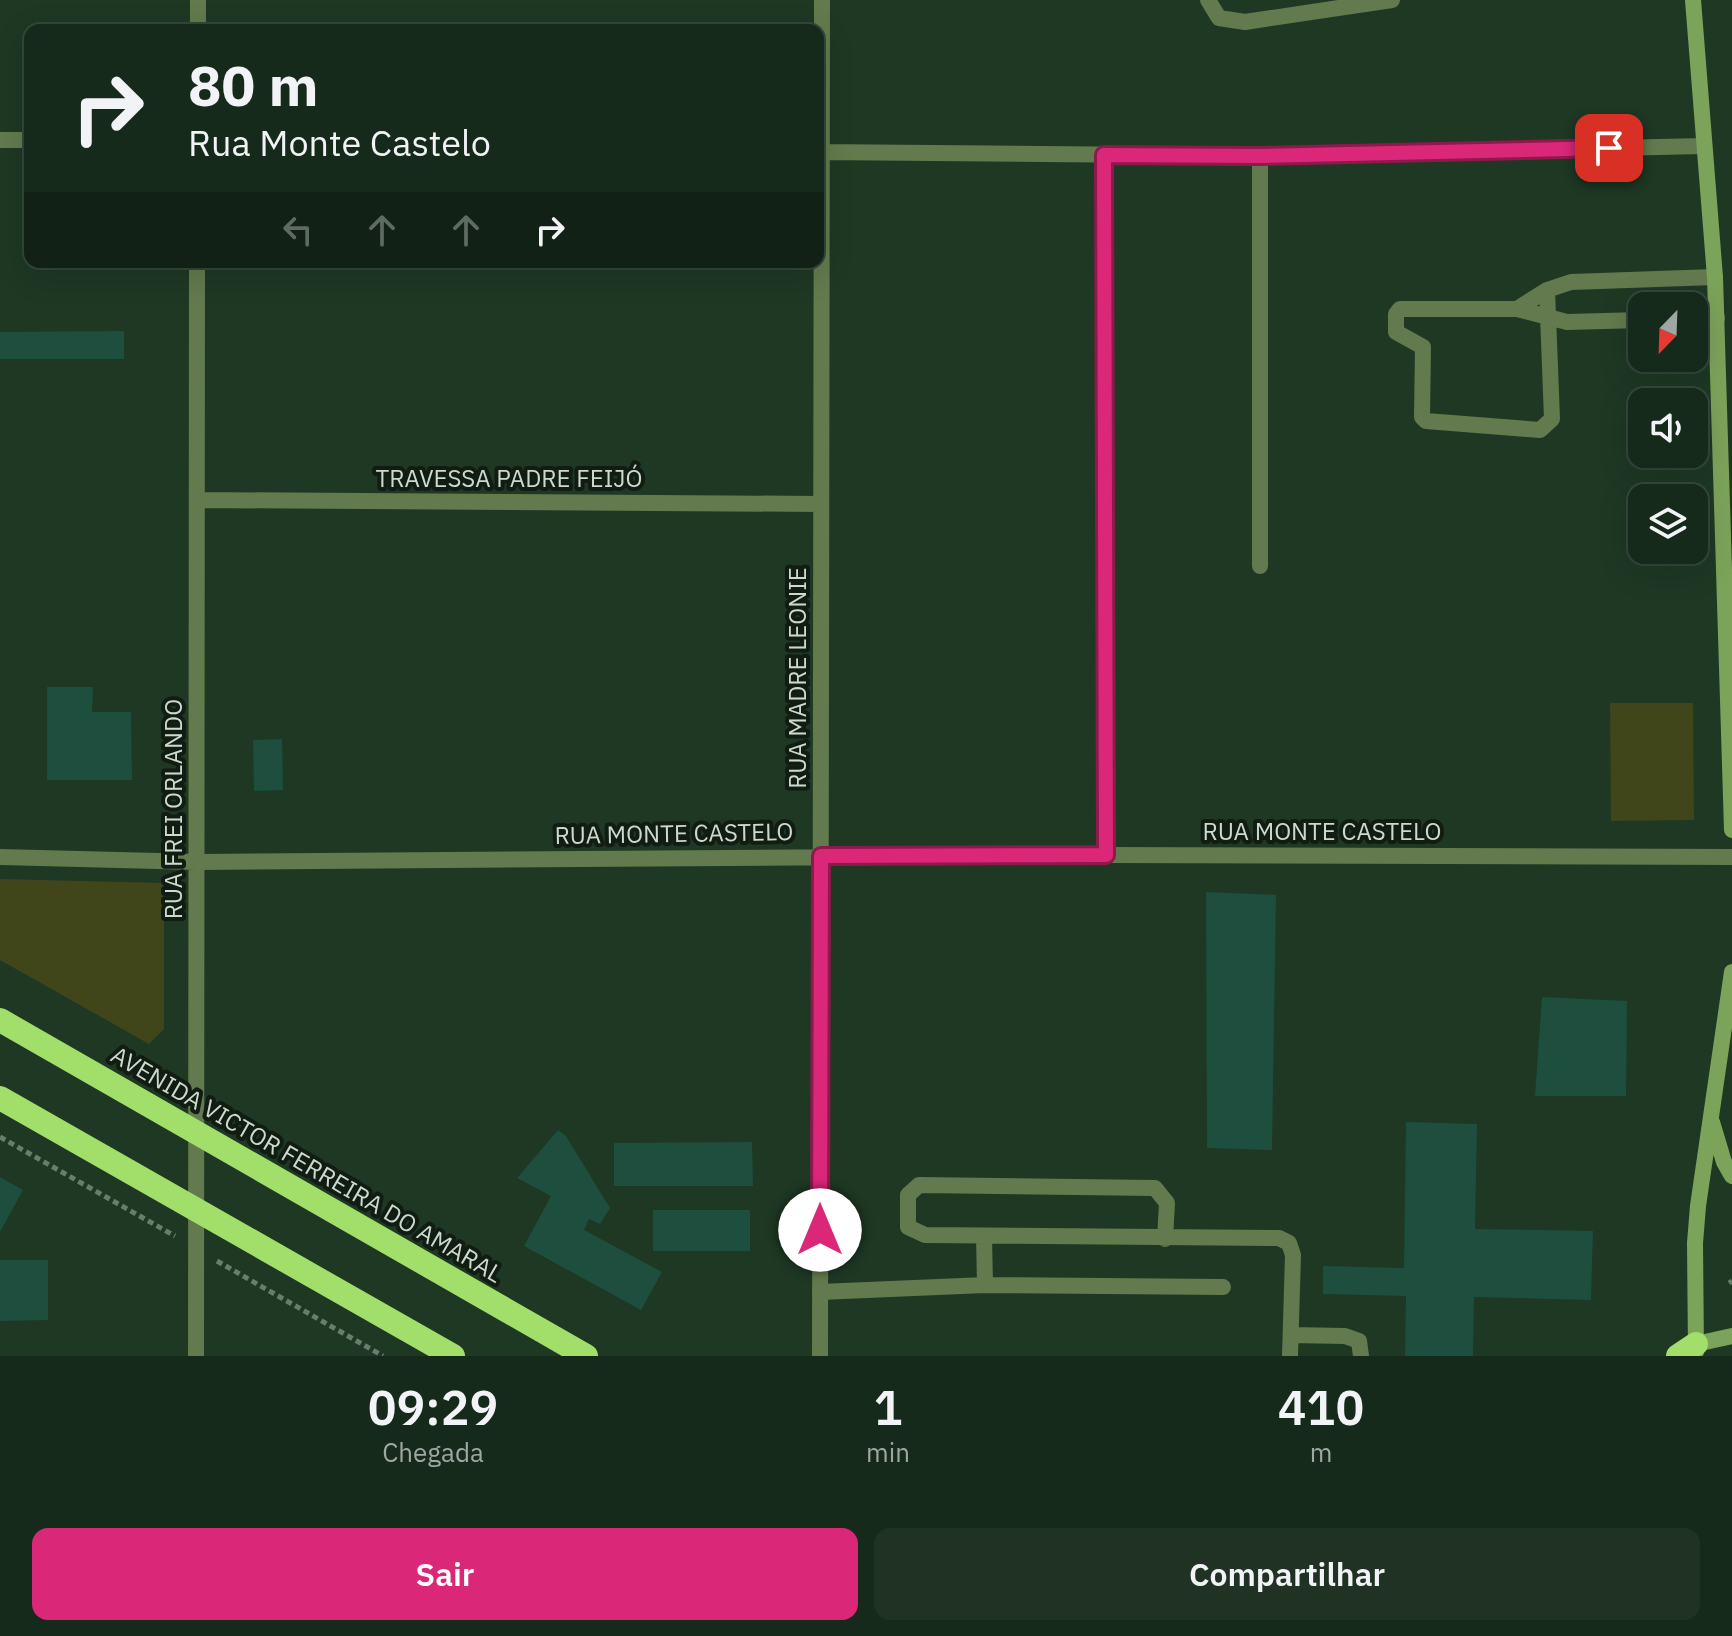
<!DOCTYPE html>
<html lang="pt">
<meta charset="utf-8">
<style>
:root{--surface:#162a1b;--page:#1f3224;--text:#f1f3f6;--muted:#9ea7a3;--line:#35463a;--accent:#db2777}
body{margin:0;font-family:"IBM Plex Sans",sans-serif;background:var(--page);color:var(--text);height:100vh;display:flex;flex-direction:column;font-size:30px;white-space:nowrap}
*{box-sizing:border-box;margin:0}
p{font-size:26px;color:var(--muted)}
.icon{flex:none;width:44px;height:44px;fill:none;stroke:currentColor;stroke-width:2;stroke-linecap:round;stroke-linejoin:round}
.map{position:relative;height:1356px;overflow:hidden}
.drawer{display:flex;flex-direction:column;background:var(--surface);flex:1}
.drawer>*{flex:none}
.guide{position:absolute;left:24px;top:24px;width:800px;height:244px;border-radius:16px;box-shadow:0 8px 32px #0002,0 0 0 2px var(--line);background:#162a1b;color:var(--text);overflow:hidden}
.needle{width:52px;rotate:203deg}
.controls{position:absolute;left:1628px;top:292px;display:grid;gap:16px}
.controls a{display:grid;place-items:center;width:80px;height:80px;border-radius:16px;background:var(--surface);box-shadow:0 8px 32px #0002,0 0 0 2px var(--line);font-size:40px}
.pin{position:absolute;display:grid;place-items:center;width:68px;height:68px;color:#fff;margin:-34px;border-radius:16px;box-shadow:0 4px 12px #0006}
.me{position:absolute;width:88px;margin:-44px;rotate:0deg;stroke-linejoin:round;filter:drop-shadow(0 0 6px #0008)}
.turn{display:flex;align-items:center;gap:28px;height:168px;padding:0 32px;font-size:36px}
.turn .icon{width:104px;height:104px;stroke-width:2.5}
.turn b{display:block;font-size:56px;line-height:68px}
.lanes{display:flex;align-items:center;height:76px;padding:0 32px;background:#0003;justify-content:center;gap:40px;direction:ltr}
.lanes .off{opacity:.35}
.eta{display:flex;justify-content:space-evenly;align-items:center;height:136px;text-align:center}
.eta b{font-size:48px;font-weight:600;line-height:56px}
.cta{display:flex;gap:16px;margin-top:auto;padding:16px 32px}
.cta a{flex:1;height:92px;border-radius:16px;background:var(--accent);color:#fff;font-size:32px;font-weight:600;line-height:92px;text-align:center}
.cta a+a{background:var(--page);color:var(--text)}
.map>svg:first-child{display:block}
.green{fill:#41451a}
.building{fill:#1d4e3e}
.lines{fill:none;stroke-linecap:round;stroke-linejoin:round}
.path{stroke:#687d6c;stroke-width:5;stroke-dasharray:6 4;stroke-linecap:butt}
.lane{stroke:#627a4d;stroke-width:16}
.street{stroke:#627a4d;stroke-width:16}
.secondary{stroke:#7ca35a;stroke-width:16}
.highway{stroke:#a2de6a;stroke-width:24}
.route-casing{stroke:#8e194d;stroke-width:20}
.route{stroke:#db2777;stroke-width:14}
.labels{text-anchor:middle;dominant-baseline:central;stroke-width:8;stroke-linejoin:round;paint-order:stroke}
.street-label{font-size:24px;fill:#cbdacd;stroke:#111c13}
</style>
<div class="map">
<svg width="1732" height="1356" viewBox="0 0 1732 1356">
<rect width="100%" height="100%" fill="#1e3824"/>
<path class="green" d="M1610,703H1693L1694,820L1611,821Z
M0,879L164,883V1029L149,1044L0,960Z"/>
<path class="building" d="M124,331V359H0V332Z
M47,687H93L92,712H131L132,780H47Z
M282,739L283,790L254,791L253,740Z
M1206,892L1276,895L1272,1150L1207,1148Z
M1542,997L1627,1001L1626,1096H1535Z
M1406,1122L1477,1124L1475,1229L1593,1231L1591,1300L1474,1297L1473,1356H1405L1406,1296L1323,1294V1266L1404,1268Z
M558,1130L566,1136L610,1208L600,1224L589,1219L584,1230L662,1272L641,1310L524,1246L551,1196L517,1178Z
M752,1142L753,1186H614V1143Z
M0,1177L23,1190L0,1232Z
M653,1210H750V1251H653Z
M0,1260H48V1320L0,1321Z"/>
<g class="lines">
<path class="path" d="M0,1137L175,1236
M217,1261L383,1356
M1729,1283L1732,1281"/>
<path class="lane" d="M1208,0L1219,18L1245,22L1392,0
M1104,155L1106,855
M1260,156V566
M1517,309H1400L1396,314V332L1423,347L1422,417L1426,421L1540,430L1552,419L1547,290
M1694,319L1717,318
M1642,320L1567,322L1517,309L1547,290L1571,282L1715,277
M984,1236L985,1285L1223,1287
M1165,1239L1167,1203L1155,1188L919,1185L908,1195V1227L925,1235L1279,1238L1289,1243L1293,1255L1290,1356
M820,1292L985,1285
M1291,1335L1345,1336L1359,1341L1361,1356"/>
<path class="street" d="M198,30V0
M0,140H30
M818,152L1260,156L1704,146
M197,500L821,504
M0,857L197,862L1106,855L1732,857
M196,1356L197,262
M820,1356L822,0"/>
<path class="secondary" d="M1693,0L1715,277L1732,830
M1712,1122L1724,1162L1732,1176
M1696,1344L1732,1336
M1696,1352L1695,1243L1698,1206L1732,972"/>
<path class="highway" d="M0,1020L586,1356
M0,1098L453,1356
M1678,1356L1696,1344"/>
</g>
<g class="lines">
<g class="route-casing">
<path id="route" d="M820,1230L821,856L1106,855L1104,155L1260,156L1609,148"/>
</g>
<use href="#route" class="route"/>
</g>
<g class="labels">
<g class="street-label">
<text x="509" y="478">TRAVESSA PADRE FEIJÓ</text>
<text transform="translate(797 678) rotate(-90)">RUA MADRE LEONIE</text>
<text transform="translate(173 809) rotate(-90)">RUA FREI ORLANDO</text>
<text x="1322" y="831">RUA MONTE CASTELO</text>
<text transform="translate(674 833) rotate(-1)">RUA MONTE CASTELO</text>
<text transform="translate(307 1164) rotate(30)">AVENIDA VICTOR FERREIRA DO AMARAL</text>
</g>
</g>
</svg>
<div class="controls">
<a><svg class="needle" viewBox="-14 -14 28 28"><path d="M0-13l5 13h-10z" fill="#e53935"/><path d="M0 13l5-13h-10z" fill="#9ea7a3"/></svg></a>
<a><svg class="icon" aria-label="sound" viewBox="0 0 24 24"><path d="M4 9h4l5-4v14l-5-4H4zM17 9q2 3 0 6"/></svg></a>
<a><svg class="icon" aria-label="layers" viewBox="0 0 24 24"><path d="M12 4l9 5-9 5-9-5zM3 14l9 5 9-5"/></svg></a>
</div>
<div class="pin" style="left:1609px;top:148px;background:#d93025"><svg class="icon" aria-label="arrive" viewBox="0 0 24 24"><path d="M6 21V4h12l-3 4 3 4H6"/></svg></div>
<svg class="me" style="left:820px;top:1230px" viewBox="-20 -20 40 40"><circle r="19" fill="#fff"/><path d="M0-13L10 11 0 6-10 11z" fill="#db2777"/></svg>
<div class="guide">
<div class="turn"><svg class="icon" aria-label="right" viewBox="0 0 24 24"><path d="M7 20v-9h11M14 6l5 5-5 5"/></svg><div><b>80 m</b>Rua Monte Castelo</div></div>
<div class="lanes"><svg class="icon off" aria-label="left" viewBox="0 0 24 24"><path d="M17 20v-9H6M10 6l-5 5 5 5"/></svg><svg class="icon off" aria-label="ahead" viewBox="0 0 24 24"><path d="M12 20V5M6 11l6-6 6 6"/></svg><svg class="icon off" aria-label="ahead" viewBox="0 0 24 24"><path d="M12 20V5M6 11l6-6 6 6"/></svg><svg class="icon" aria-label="right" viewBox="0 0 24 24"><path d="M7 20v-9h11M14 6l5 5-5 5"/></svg></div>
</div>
</div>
<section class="drawer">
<div class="eta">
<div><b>09:29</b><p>Chegada</p></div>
<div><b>1</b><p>min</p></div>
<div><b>410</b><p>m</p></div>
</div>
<div class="cta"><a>Sair</a><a>Compartilhar</a></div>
</section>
